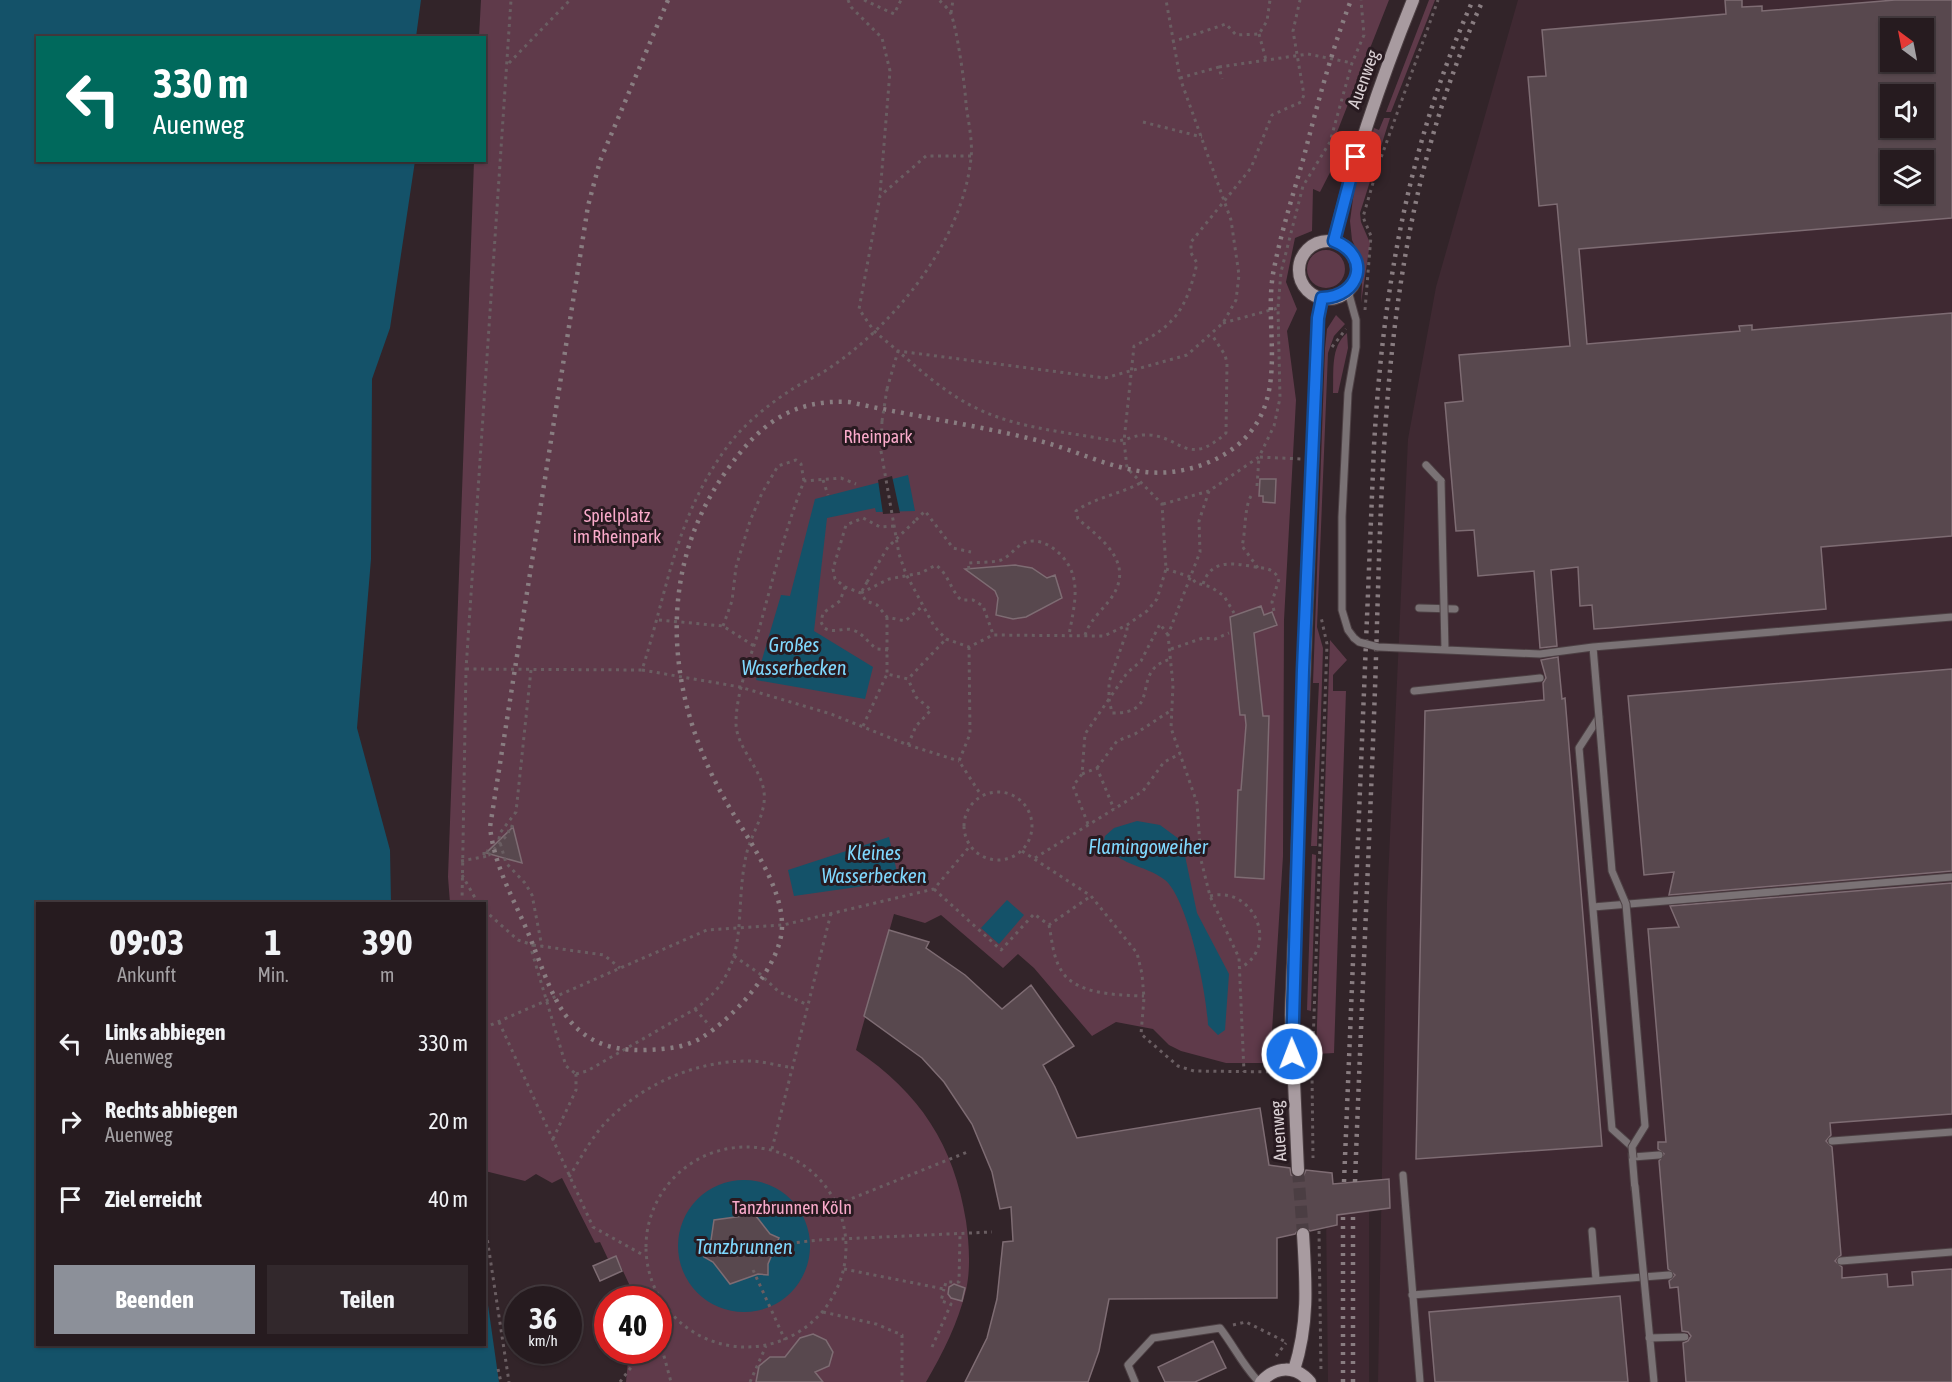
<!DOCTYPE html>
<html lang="de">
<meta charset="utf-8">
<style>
:root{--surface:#261b1f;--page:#32282c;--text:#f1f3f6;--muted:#a4a1a4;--line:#42393d;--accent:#8c9099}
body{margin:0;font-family:"Asap Condensed",sans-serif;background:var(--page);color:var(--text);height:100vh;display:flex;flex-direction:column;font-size:22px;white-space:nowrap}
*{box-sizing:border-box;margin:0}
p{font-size:20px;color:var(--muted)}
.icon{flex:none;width:33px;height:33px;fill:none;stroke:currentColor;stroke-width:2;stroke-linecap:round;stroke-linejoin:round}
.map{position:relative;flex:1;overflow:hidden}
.details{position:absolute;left:36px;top:902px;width:450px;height:444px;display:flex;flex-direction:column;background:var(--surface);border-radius:0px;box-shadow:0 2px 4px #0004,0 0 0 2px var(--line)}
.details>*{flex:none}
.banner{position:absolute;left:36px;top:36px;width:450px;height:126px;border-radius:0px;box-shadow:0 2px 4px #0004,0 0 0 2px var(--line);background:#00695c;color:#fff;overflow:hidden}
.needle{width:39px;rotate:328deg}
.tools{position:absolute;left:1880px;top:18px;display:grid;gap:12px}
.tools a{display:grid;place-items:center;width:54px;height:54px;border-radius:0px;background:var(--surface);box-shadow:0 2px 4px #0004,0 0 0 2px var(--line);font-size:30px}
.speed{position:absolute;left:504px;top:1286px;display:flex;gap:12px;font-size:30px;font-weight:700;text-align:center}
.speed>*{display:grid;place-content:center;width:78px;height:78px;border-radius:50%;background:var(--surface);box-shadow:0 2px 4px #0004,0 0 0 2px var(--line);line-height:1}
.speed small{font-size:15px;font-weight:400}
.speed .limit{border:9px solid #d22;background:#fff;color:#111}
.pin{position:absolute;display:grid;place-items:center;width:51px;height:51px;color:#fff;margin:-26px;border-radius:12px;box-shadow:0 3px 9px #0006}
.me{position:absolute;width:66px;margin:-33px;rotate:359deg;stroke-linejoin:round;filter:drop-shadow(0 0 4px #0008)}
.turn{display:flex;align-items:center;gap:21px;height:126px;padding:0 18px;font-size:27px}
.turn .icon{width:78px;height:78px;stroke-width:2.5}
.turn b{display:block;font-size:42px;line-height:51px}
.eta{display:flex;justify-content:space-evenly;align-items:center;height:102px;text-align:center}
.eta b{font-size:36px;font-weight:700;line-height:42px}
.action{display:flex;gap:12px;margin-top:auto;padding:12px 18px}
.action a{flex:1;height:69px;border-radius:0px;background:var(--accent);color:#fff;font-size:24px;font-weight:700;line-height:69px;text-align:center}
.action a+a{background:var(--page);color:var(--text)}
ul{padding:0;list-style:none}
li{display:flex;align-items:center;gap:18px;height:78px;padding:0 18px}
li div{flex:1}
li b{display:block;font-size:22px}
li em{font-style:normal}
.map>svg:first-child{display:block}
.built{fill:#3f2932;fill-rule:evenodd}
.green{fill:#5f3a4a}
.water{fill:#145269}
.pier{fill:#322429}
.building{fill:#58484e;stroke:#7e6c73;stroke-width:1.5;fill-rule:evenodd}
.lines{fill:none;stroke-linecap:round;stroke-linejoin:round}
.secondary-tunnel{stroke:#4b3e43;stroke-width:12;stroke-dasharray:12 6;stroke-linecap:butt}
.lane-casing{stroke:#4d4044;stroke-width:9}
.secondary-casing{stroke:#4d4044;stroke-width:14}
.path{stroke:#6a5e62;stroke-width:3;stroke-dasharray:3 4.5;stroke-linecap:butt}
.lane{stroke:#7a7275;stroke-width:7}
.secondary{stroke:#a89ba0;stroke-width:12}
.rail{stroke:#897d81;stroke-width:4.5;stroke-dasharray:3 6;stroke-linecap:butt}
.lane-bridge-casing{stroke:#4d4044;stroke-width:9;stroke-linecap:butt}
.path-bridge{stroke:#6a5e62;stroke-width:3;stroke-dasharray:3 4.5;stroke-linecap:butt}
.lane-bridge{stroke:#7a7275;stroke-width:7}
.route-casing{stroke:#114b97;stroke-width:15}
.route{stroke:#1a73e8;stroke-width:10}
.labels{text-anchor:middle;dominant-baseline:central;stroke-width:6;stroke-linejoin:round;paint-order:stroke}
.street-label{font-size:18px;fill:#dad0d4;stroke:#281a20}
.park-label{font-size:18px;fill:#faabcb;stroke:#281a20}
.water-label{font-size:20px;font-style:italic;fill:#7fd8fe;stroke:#281a20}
</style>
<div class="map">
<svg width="1952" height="1382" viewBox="0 0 1952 1382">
<rect width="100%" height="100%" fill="#322429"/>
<path class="built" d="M1518,0H1952V1382H1378L1387,902L1408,439L1436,287ZM1890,28H1923V62H1890ZM1890,94H1923V128H1890ZM1890,160H1923V194H1890Z
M1369,1205V1382H1328L1326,1211Z"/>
<path class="green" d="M481,0H1389L1330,150L1339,155L1320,192L1313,189L1312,231L1295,238L1286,282L1297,309L1287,331L1296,400L1284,620L1283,856L1270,1063H1226L1181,1051L1169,1045L1153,1029L1116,1022L1092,1036L1034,968L1018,954L1003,968L941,915L925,923L894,914L856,1050C920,1093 954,1145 966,1221C969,1242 971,1269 966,1290C958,1323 943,1353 926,1382H626L629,1350H658V1299H636L616,1256L608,1259L600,1242L595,1243L562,1178L552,1183L536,1174L525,1181L485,1171L484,903H450L448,877L474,161L484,160V38L479,37Z
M1429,0H1435L1391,112H1386Z
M1384,118H1390L1360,213L1361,222L1370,243L1361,303L1363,263L1352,240L1350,221L1354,191L1374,128L1379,130Z
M1307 269a19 19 0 1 1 38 0a19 19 0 1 1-38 0Z
M1336,315L1345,324L1334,336L1328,353L1317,627L1323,648L1317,846H1311L1319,683H1313L1325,348L1327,329Z
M1347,333L1348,348L1338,393H1333C1334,372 1330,347 1347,333Z
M1330,640L1347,660L1333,675V691H1346L1334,1053L1316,1054Z
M1312,854L1316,855L1311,1011L1307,1010Z"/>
<path class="water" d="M0,0H421L416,37L38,38V160L415,161L390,328L372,379L371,559L357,728L390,850L391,903H38V1344H484L485,1284L499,1382H0Z
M908,475L915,511L876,512L875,508L827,518L814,631L873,667L865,699L756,680L781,595L790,596L815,499Z
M1137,821L1160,825L1179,839L1184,851L1197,913L1229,974L1225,1030L1218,1035L1208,1025C1207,994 1188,899 1165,880C1145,864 1115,866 1104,840L1105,836L1114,828Z
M889,837L899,881L794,896L788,870Z
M1007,900L1024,915L999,944L981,928Z
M678 1246a66 66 0 1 1 132 0a66 66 0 1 1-132 0Z"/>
<path class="pier" d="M892,476L900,513L883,514L878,480Z"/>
<path class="building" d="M1725,0H1742V7L1762,6V11L1895,0H1952V218L1579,249L1587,344L1740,331L1739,326L1752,325V330L1952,313V536L1821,547L1826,609L1609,628L1594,629L1592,605L1580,606L1578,567L1551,570L1557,646L1540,648L1534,571L1478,576L1474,530L1456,531L1445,403L1463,401L1459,355L1570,346L1557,204L1539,206L1528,77L1546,76L1542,30L1726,14ZM1890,28H1923V62H1890ZM1890,94H1923V128H1890ZM1890,160H1923V194H1890Z
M1260,479H1276L1275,503L1263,502V496H1259Z
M1015,565L1032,568L1047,578L1055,575L1062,598L1026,617L1013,619L996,615L998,598L995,591L965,569Z
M1261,606L1264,615L1272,612L1277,625L1254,633L1263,716H1269L1264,879L1235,877L1238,790H1241L1246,725L1245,715H1240L1230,617Z
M1558,657L1562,699L1565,698L1602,1146L1416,1159L1425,711L1544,700L1543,683L1546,678L1541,660Z
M1952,669V871L1669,895L1674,872L1644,875L1628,696Z
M513,827L522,863L486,853Z
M1952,883V1114L1830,1123L1831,1135L1826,1141L1832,1147L1841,1255L1835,1261L1842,1267V1278L1887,1274L1888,1287L1913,1285L1912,1272L1952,1269V1382H1686L1683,1343L1688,1341L1691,1336L1688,1332L1682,1331L1678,1287L1670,1288L1669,1281L1675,1275L1668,1269L1659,1161L1664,1154L1658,1149V1142H1666L1648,929L1679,927L1670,906Z
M889,930L929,942L926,948L965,975L1002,1009L1031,985L1074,1046L1043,1065L1055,1087L1077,1138L1260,1108L1269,1165L1290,1168L1291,1175L1298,1178L1303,1177L1306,1170L1332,1173L1333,1184L1389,1179L1390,1208L1337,1215V1225L1310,1231L1302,1226L1295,1234L1277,1238V1298L1109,1299L1099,1351L1088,1382H965L987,1338L997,1299L1003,1242L1013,1241L1011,1207L1000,1209L992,1172L972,1124L944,1082L922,1058L864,1016Z
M752,1211L770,1234L779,1238L768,1264V1275L758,1274L730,1284L713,1262L704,1257L710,1247L714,1220L743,1216Z
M616,1256L622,1271L600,1281L593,1266Z
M954,1284L965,1288L962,1301L951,1298L948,1294L949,1287Z
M1620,1296L1628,1382H1435L1429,1312Z
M813,1334L826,1340L833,1352L829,1366L815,1372L823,1382H756L759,1366L770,1357H785L800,1338Z
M1213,1341L1226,1368L1195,1382H1165L1158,1367Z"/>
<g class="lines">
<path class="secondary-tunnel" d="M1298,1170L1303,1234"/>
<g class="lane-casing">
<path id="lane" d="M1348,291L1356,320V347L1348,393L1342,517V610L1348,630L1354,638
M1426,465L1441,481
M1419,608L1455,609
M1414,691L1540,678
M1599,717L1579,748L1612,1129L1632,1147
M1593,907L1952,877
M1832,1141L1952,1132
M1632,1154L1635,1190
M1633,1157L1659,1155
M1403,1175L1420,1382
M1592,1231L1596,1279
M1841,1261L1952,1252
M1412,1295L1669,1275
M1135,1382L1128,1365L1153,1338L1220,1328C1234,1346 1243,1366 1259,1382"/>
</g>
<g class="secondary-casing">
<path id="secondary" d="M1299 270a29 29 0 1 1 58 0a29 29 0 1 1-58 0Z
M1334,241C1354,158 1381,79 1413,0
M1298,1170L1291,1015L1318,318L1322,298
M1294,1370C1309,1324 1306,1282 1303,1234
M1261,1382C1276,1366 1295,1365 1310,1382"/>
</g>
<path class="path" d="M848,0L851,7L882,38L890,71L880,194
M864,0L894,14L901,0
M951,13L953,0
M1259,34L1266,60
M1172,42L1226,24L1236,35L1259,34L1267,21L1270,0
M509,63L570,0
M1219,67L1308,54L1352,63
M1180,78L1219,67L1222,79
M1143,122L1202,137
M971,156H926L880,196L859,309L874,331L898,351L1105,378L1187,355L1223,323L1236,300L1239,275L1231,220L1180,78L1166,0
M1365,310L1371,236L1363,217L1378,166L1438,0
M1223,323L1278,308
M1332,347L1346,329
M887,389L898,351C922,372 947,394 976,408C1018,429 1069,432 1115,441C1125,441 1132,436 1143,435C1181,433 1185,470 1226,433L1227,363L1225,355L1212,335
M882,421L881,451L899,554L906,574L934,626L946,639L969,647L993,635L1104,636L1127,625L1147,611L1157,599L1166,569L1162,504L1127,468L1124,441L1134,346C1176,326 1187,307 1197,263L1191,253V242L1251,168L1272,115L1301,102L1304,95L1293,31L1300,0
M823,480L828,495
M1257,486L1259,457L1301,459
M1209,491L1199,521L1200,552L1168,635L1173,685L1171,728L1197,803L1201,860L1210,896L1239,958L1244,1072
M1251,496C1244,508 1246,531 1242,546L1258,568
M1163,504L1209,491L1259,457L1274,426L1280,398L1278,308L1281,272L1303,186L1330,142L1352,63L1364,35L1361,0
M916,520L925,511L953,548L971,552
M894,526L880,527L863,518L846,525L833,569L835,579L845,587L861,593L866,601L877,605L887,617L905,621L924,605
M969,569L968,563C978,562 992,563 1001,560C1013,555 1018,541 1033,541C1044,541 1054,548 1061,555C1083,578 1074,606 1069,635
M1166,569L1191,577L1196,583L1211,587L1224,596L1234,613
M1203,584C1211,560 1230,563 1250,566C1263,569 1272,566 1279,579L1272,602L1274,611
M845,587L840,601L823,613L821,622L824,628C835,634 843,627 853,630C864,634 868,643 877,649L889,650
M862,591L867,582
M861,593L889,579L921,573L936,565C949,575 950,589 961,600H973L983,606L993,634
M887,617V674
M659,620L723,626L754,646
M723,626L732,601L736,567L750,521L762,493L778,466L796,460L801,464L804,481
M1085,635C1089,622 1101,611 1109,601C1137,565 1104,541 1078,519L1076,511C1093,498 1121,494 1140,483
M1168,635L1160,624L1141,661L1127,673L1109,699L1112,713C1165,714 1128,670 1171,659
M969,647L970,734L959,761L981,795
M1171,649L1203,638L1215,639L1229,633
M466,669L642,670C668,589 675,518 727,447C743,425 769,404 791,390C804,381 819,376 831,367C897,322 963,239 971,158C973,141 968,121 966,104C965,85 957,29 951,14C949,9 943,4 939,0
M531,670L516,812L500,833L499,839L506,863L525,883L532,895L542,947
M642,670L740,687L831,714L908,745L959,761
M863,726L887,674L908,679L946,639
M908,745L916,726L931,710L916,697L908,679
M1097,768L1117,741L1135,734L1170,711
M1082,774L1097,768L1114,809
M964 826a34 34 0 1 1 68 0a34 34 0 1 1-68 0Z
M1088,824L1073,786L1082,774L1085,734L1109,699V682L1127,631V625
M1022,851L1091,896L1137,953L1142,974L1144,998L1141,1034L1178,1066L1194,1071L1282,1072
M484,852V855H489L508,834L510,826L515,827
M1035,858L1143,791L1164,762L1180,754
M461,861L488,856L487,851L484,852
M462,875L478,903
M934,889L1001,950L1034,914L1049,925L1091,896
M1210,896C1254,885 1280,947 1240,968
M462,903L466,669L511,0
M484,910L518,940L533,945L532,952L566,1066L576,1074
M1049,925C1052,940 1053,957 1061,970C1075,995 1119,995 1144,996
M533,945L604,955L620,968
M734,956L760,974L779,992L808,1005
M695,1009L710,1026
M499,1022L593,1227L645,1256
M484,1028L707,930L783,925L934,889L970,846
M1306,1073H1312L1327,644L1321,617
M1312,1073L1313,1158
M576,1074L587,1071L695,1009C753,968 733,916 746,856C750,835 767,814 764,792C761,767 735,747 736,721C737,690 749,662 758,633C772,582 785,530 804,481L841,478L856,484
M553,1139L576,1090V1074
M646 1247a100 100 0 1 1 200 0a100 100 0 1 1-200 0Z
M772,1149L831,913
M569,1177C581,1158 592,1136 608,1120C645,1083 696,1061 748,1061C763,1061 779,1066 794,1068
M838,1204L970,1151
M484,1218L509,1382
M1319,1231L1321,1373
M767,1246L818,1240L992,1232
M844,1269L944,1289L946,1282H959L960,1235
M753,1270L785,1340
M823,1312L876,1324L902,1335V1382
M1233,1325L1246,1322L1286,1342
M658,1329L661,1304
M658,1334L671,1382
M932,1347L951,1304L941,1301L944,1289
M1276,1356L1286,1343
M498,1369L501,1382
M620,1382L644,1350
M750,1382L766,1346"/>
<use href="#lane" class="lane"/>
<use href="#secondary" class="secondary"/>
<path class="rail" d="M668,0L600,161L588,206L490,827C494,864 511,894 526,928C553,990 561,1053 646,1050C666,1049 684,1048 701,1038C734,1018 781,966 782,927C783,884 744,834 724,798C666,695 655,570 727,470C759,425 791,399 849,402C912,416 977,425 1040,441C1082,452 1126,477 1171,472C1205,468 1240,452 1258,421C1283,377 1265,323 1273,274C1280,236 1292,198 1303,160C1317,106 1331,52 1351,0
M1344,1182L1374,446C1383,289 1408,145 1473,0
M1355,1182C1361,1017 1369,853 1375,689C1383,448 1380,225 1483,0
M1343,1382V1214
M1353,1382V1213"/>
<g class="lane-bridge-casing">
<path id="lane-bridge" d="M1441,481L1445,649
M1354,638L1359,642L1378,647L1540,654L1593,647L1952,617
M1593,647L1612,871L1626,904L1645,1126L1632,1147L1633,1158
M1635,1186L1654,1382
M1649,1338L1685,1337"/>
</g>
<path class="path-bridge" d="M882,421L887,389
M867,582L888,547L916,520"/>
<use href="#lane-bridge" class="lane-bridge"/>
</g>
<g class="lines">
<g class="route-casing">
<path id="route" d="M1292,1054L1303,670L1318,318L1322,298C1360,297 1372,256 1334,241L1356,157"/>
</g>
<use href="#route" class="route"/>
</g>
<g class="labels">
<g class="street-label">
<text transform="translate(1363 79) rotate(-70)">Auenweg</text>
<text transform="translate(1278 1131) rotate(-94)">Auenweg</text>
</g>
<g class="park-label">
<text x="878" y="436">Rheinpark</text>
<text x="617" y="515">Spielplatz<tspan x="617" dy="21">im Rheinpark</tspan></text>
<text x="792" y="1207">Tanzbrunnen Köln</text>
</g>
<g class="water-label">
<text x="794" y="644">Großes<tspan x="794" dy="23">Wasserbecken</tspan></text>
<text x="1148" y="846">Flamingoweiher</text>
<text x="874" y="852">Kleines<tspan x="874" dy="23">Wasserbecken</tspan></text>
<text x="744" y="1246">Tanzbrunnen</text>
</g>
</g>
</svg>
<div class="tools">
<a><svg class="needle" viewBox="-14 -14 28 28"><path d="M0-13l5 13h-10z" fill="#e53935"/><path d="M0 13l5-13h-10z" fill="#a4a1a4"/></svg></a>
<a><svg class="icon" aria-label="sound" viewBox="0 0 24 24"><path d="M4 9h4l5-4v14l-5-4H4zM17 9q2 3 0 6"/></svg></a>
<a><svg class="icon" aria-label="layers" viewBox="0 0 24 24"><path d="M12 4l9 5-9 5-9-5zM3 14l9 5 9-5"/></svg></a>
</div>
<div class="speed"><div>36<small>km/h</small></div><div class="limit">40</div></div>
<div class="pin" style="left:1356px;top:157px;background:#d93025"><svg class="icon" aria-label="arrive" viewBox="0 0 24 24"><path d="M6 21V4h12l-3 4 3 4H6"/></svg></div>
<svg class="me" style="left:1292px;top:1054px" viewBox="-20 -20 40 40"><circle r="17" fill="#1a73e8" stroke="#fff" stroke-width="3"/><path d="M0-11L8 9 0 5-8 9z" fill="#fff"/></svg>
<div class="banner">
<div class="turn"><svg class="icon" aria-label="left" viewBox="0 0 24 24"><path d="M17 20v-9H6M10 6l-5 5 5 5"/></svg><div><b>330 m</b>Auenweg</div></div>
</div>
<section class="details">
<div class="eta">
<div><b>09:03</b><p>Ankunft</p></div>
<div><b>1</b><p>Min.</p></div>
<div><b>390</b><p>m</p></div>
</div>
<ul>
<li><svg class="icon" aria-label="left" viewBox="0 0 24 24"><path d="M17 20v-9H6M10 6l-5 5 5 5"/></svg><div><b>Links abbiegen</b><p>Auenweg</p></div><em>330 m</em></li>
<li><svg class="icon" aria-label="right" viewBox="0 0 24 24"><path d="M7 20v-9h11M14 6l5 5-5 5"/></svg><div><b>Rechts abbiegen</b><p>Auenweg</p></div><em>20 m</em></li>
<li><svg class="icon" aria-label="arrive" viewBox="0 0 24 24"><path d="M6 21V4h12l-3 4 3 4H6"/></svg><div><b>Ziel erreicht</b></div><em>40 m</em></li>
</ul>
<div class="action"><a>Beenden</a><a>Teilen</a></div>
</section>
</div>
